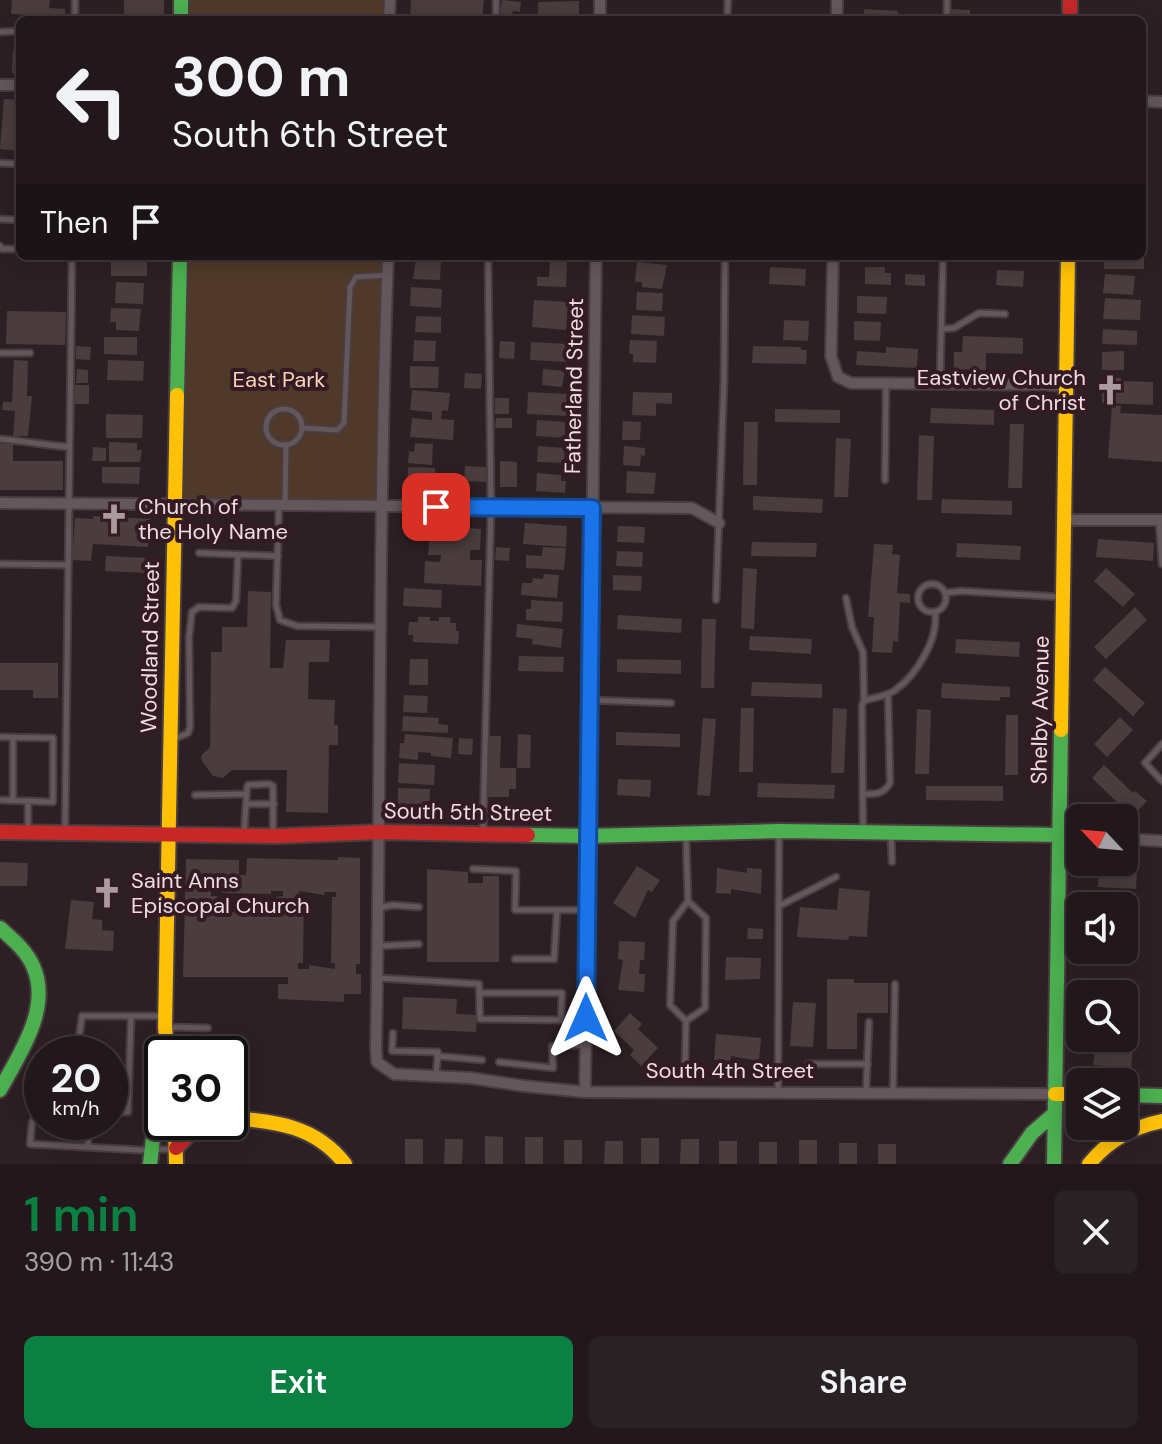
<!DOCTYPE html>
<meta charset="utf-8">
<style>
:root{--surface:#22181b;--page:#2a2124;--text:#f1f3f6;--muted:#a2a0a3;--line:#3f373a;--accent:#0b8043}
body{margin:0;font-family:"DM Sans",sans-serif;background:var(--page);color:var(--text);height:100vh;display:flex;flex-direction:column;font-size:30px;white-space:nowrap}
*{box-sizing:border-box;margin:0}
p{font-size:26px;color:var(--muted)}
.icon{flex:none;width:44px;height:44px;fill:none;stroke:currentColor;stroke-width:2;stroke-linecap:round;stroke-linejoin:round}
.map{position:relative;height:1164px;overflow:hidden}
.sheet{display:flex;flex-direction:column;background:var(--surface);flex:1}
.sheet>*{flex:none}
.banner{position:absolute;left:16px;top:16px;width:1130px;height:244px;border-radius:12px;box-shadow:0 4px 20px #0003,0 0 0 2px var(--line);background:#22181b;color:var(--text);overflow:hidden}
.needle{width:52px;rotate:296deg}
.controls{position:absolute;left:1066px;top:804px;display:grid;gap:16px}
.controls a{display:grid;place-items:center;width:72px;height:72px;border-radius:12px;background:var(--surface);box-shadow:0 4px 20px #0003,0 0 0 2px var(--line);font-size:40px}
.speed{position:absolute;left:24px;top:1036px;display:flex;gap:16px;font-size:40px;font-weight:700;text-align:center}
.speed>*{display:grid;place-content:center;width:104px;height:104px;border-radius:50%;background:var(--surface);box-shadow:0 4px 20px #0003,0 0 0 2px var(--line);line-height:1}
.speed small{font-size:20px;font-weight:400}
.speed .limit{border:4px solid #111;border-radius:12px;background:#fff;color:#111}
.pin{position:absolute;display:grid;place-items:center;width:68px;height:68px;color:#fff;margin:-34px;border-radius:16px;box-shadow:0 4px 12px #0006}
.me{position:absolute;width:88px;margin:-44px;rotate:0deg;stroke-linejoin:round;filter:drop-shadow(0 0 6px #0008)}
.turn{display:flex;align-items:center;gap:28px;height:168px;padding:0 24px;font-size:36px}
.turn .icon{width:104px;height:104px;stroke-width:2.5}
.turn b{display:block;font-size:56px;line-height:68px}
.then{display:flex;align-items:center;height:76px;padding:0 24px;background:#0003;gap:16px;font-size:30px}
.round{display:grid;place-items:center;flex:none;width:84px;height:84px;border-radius:12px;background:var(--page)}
.headline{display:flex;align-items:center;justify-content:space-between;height:136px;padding:0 24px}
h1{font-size:48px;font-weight:600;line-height:60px;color:var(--accent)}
.button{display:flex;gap:16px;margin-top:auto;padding:16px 24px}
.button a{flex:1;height:92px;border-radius:12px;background:var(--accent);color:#fff;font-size:32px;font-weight:600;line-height:92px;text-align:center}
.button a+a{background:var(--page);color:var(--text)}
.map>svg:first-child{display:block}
.green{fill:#503929}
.building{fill:#4b3c3d;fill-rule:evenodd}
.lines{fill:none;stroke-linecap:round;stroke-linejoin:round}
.lane-casing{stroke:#493d40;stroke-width:9}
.street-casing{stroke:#493d40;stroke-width:14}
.fast-casing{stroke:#493d40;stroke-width:18}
.slow-casing{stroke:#493d40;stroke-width:18}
.jam-casing{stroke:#493d40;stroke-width:18}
.lane{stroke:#63575b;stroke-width:5}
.street{stroke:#63575b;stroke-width:10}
.fast{stroke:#4caf50;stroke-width:14}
.slow{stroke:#ffc107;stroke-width:14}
.jam{stroke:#c62828;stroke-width:14}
.route-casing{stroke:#114b97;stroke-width:20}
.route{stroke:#1a73e8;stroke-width:14}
.labels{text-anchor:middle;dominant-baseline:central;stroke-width:8;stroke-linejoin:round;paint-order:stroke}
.poi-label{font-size:22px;fill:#efdde2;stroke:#331a23;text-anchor:start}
.park-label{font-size:22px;fill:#fbd3b5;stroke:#331a23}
.street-label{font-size:22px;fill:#efdde2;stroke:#331a23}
</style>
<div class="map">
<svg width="1162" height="1164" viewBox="0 0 1162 1164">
<rect width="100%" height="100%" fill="#2d2024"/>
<path class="green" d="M181,0H390L389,20H181Z
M177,256H385L380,507L174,503Z"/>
<path class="building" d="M12,0H50L49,8L65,9V16L11,14Z
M124,0H164V20H130V16H124Z
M411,0H484L482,20H410Z
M502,0L521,2L520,12L513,11L512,16L500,15Z
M579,1V14H538V2Z
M864,9L898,11V14L907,15V20H863Z
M951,9L970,10V20H950Z
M13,50L20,51V74L12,73Z
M4,99L20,100V151L0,149Z
M1104,256H1144V269H1104Z
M111,259H147V276H111Z
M416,259L441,261L440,280L413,279Z
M550,261L567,262L566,287L537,286V277H549Z
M637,262L667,265L662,289L642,287V282H635Z
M770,267L806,269L805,286L769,284Z
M865,267H885V273H891V285L865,284Z
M997,270L1024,271L1023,287L996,285Z
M905,274L925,275V286L905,285Z
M1105,274L1135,276L1133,295L1103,293Z
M116,282L144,283L143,304L115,303Z
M411,287L442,289L441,308L410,306Z
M637,292L663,293L662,311L636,310Z
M857,296L887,297L886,314L857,313Z
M1105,298L1141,300L1140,320L1103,319Z
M534,300L568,302L566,330L532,327Z
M111,308L141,309L139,331L116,330V322H110Z
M7,311L66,312L65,345L6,344Z
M632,315L665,317L664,336L631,334Z
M416,316L441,317V333L415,332Z
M784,320L809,321L808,341L783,340Z
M854,321L881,322L880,341L854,340Z
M1103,329L1137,331V345L1102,344Z
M963,336L1023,338V354L986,353V370L954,369V352H962Z
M104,337H137V355L104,354Z
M414,340L436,341L435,361H413Z
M630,340L657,341L656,363L633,362V354H629Z
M500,341L515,342L514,359L499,358Z
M531,342L568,344L567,362L530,360Z
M76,346L91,347L90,360L76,359Z
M753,346L801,347V350H807L806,364L752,363Z
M886,347L918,349L917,368L856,365L857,351L886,353Z
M1124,351V370H1102V352Z
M14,360L28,361L27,396H32L28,436H13L15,411L2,410L3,402H12Z
M108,360L144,361L143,381L107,380Z
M410,366L439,367L438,388H410Z
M77,369L88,370V383H76Z
M543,369L565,371L562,387L542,385Z
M465,373L482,374L481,389L464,388Z
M1108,377L1121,378V381L1153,382V405L1102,403V385H1108Z
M72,385H89V404H72Z
M412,390L450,393L448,411L442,410L441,419L454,420L453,440L410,437L412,418L432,420V412L410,410Z
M528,392L568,394L567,416L527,414Z
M633,392L672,393V404L656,403V416L632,415Z
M495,398H509V414H495Z
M1112,405L1121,406L1120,413L1162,415V462L1108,458Z
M931,408L994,410V425L930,423Z
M775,409L840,410V423L775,422Z
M106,414L143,415L142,438H106Z
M496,418H512V428H495Z
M537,420L565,422V438L536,436Z
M623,421L641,422L640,440H622Z
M744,422H758L757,485H743Z
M1010,424H1024L1022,488H1008Z
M919,435L934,436L932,500H917Z
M836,438L851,439L848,497H834Z
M109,442L137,443V450H142L140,462H109Z
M415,443L433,444L432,465L408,463L409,451L414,452Z
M0,444H13V461H63V490H0Z
M538,446L565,448L564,463L537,462Z
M624,446L645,448V456L641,455L640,466L623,465Z
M93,447L106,448V461H92Z
M500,461L517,462V487H500Z
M465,466L486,467V482L464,481Z
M102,467H140L139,484L102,483Z
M408,467L435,468L434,492L407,491Z
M627,471L656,473L654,494L626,493Z
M537,473L561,475V481H566L565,493L536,491Z
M753,496L823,499L822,513L753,510Z
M942,499L1012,501V515L941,513Z
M94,516L150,519L148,547L93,544L91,561L72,560L75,518L93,519Z
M426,521L469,523V528L481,529L480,550H470V560H482L481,586L424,583L425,561L440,562L441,555H428L430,531H426Z
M525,523L567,526L566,547L523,544Z
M618,526L645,527L644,543L617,542Z
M1098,539L1154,543L1153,561L1096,557Z
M752,542L817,543L816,557L751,556Z
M957,543L1021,546L1020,560L956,557Z
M874,544L893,545L892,554L900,555L897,593L910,594V603L900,602L898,642L893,641L892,653L872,652L874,617H868Z
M496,547L510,548L509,561L495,560Z
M543,547L566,548L564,570L526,568V555L542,556Z
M617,551L643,552L642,567L616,566Z
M106,556L148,558L147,573L105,571Z
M743,568L757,569L754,629L741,628Z
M1106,568L1135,594L1123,607L1094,581Z
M544,574L559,575L557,598L521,595L522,583H532L533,578L543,579Z
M613,575L642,576L641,591L613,590Z
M404,588L442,590L441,608L403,606Z
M248,591L271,592L270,668H283L286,640H330L329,662H309L308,699L335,700L334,725H338V745H329L328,813L286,812L287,770H232L223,778L213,776L202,761L201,756L210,747L211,652H222V627H247Z
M531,600L563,602L562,622L526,620V609H531Z
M1135,607L1147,620L1106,659L1094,647Z
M618,615L682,619L681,633L617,629Z
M418,617H430V621H439V617H450V623H456V631H459L458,644L413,642V635H408L409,622H418Z
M702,619H716L714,688H701Z
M517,624L563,629L561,648L532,644L533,639L516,637Z
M750,636L812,639L811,654L749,650Z
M956,639L1020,642L1019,657L955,653Z
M519,656L564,657L563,672L518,671Z
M410,659H428V685H409Z
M617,659L681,660V674L617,672Z
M0,663H58V698H33V690H0Z
M1105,667L1145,703L1133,716L1093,680Z
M752,682L822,684V698L751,696Z
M942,683L1010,687V697H1000V701L941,698Z
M404,695L428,696L427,713L403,712Z
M741,708H754L753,772H739Z
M833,708L847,709L844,773H831Z
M917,709L931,710L929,774H915Z
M1006,715H1018V775H1005Z
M403,716L439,718L438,724L448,725V733L402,731Z
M1120,717L1133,730L1107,757L1094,744Z
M703,718L716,719L710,796L697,795Z
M616,732L680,734V747L616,745Z
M405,734L453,738L451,758L431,756V753L418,752V760L399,758L400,743H404Z
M518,734L531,735L530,768H517Z
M489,736H501L500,768H516V789H509V797H488Z
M459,738L473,739L472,755L458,754Z
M399,763L435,765L434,785L398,783Z
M1104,765L1133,793L1135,791L1147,801L1132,817L1092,778Z
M618,779L651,780L650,797L617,795Z
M758,783L835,785L834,799L757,797Z
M926,786H1003V801L926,800Z
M398,788L430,789L429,810L398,809Z
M338,857L360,858V964H356V974H361V994H344V1002L278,999V984H288V977H183L186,859L239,860V875H246L247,858L338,860ZM211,890H222V893L271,894V891H283V896L276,897V913L216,912L217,896H211ZM299,891L324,895L325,892H336V897H332L331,963H335V969L309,965V969H298V963H303L304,896L299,897Z
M0,862L28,863L27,886H0Z
M637,866L660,880L652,892L648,890L635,918L613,903Z
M717,868L747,873V868L762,869L761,894L731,889V894L716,893Z
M427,869L468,872V883H483V876H499V962H427Z
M1099,870L1137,873L1136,889L1098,887Z
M839,888L870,891L867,937L849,936L848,940L797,937L800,907L837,910Z
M71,900L94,902L92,919L102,920V930L114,931L113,951L65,949Z
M748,928L763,929V939H747Z
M619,941L645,942L644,960H640L639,974H645L644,992L618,990L623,960L618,959Z
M1124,941L1135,942L1134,959L1097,957V950H1124Z
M726,957L761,958L760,979L725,980Z
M1095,978L1132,980L1131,996L1094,994Z
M827,979H854V983H888V1013H857V1049H827Z
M403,997L457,999L456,1014L477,1015L476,1032L402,1029Z
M793,1002L816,1003L813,1047L790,1046Z
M630,1013L642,1024L638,1029L658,1048L641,1066L630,1055L634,1050L614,1031Z
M716,1034L761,1038L759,1061L731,1056L730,1061L714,1060Z
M1095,1047L1133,1050L1131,1068L1093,1065Z
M485,1136L503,1137V1164H485Z
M525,1137H543V1164H525Z
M641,1138H659V1164H641Z
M405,1139H423V1164H405Z
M445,1139H463L462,1164H444Z
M681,1139H699V1164H680Z
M564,1140H582V1164H564Z
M799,1140H817V1164H799Z
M605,1141H623V1164H604Z
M719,1141H737V1164H719Z
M759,1142H777V1164H759Z
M839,1143H857V1164H839Z
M878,1144H896V1164H878Z"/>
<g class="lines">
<g class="lane-casing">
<path id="lane" d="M75,20V0
M496,20V0
M727,20L728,0
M947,20V0
M0,32L20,31
M0,163L20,164
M0,219L20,220
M0,246L2,249H20
M941,329L954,328L979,313L1005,314
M0,353H30
M940,383L943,256
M266 427a18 18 0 1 1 36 0a18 18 0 1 1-36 0Z
M302,428L337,430L344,423L350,287L356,277L388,275
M0,439C24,441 45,445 69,447
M885,480L886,383
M285,505L286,445
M279,506L276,605L280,620L297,626L379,627
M1159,521L1162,564
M199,553L278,556
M0,564L67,565
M918 598a14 14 0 1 1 28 0a14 14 0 1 1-28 0Z
M945,593L961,591L1062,597
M846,598L852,627L863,652L864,701
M716,600L724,379L725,256
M590,700L671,703
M0,737L53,738V802L0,800
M172,740L188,733L190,727L189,637L192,612L199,607L232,608L236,601L238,555
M1162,744L1145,763L1162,781
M863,794C875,794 883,795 890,783L888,694
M195,795L246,794
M13,800V737
M28,801V831
M246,804H274
M483,831L491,507L488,256
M863,831L862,705L864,701C874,697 884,697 894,691C916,676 939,639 935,612
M65,832L72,256
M244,834L247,788L248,785L269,784L273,786V832
M891,834L892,862
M473,869L516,871L515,910H586
M779,906L836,877
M378,908L393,905L419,907
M378,946L419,944
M515,959H554L557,911
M378,978L479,984L480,1019L561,1020L562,993H479
M686,1021L705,1008L706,918L688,901
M166,1027L208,1028
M393,1033L392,1051L438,1052L436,1076
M73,1054L78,1046L82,1016H164
M437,1056L482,1060
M499,1062L553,1068L552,1046L585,1045
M808,1064H868
M685,1066L686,1021L670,1005L673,921L688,901L686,836
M778,1092L779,833
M866,1092L869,1022
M893,1092L895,984
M42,1104L32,1123L30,1144L140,1150L171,1149
M110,1112H128L131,1017
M88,1122V1147"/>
</g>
<g class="street-casing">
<path id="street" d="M389,20L390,0
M600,20V0
M837,20V0
M0,85H20
M1142,101L1162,102
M388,256C378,520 381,785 376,1049L377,1062L394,1074L471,1078L524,1086L585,1092L1055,1094
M833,256L831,356L838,377L851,383L1068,385
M0,503L692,508L719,523
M1064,520H1162
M1060,835L1080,837
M1124,839L1162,841
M585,1092L596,256"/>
</g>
<g class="fast-casing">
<path id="fast" d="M181,0V20
M177,395L180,256
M528,835L589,836L779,831L1060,835
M0,928C12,939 26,950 33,966C52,1008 19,1055 0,1090
M1124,1095L1162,1096
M150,1164L164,1044
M1010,1164L1032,1133L1054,1114
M1054,1164L1061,730"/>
</g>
<g class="slow-casing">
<path id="slow" d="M1061,730L1068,256
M165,1039V1054
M167,1047L165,1027L177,395
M1055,1094H1080
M230,1118C275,1121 316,1126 345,1164
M175,1122L176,1164
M1089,1164C1108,1140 1132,1127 1162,1121"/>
</g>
<g class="jam-casing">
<path id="jam" d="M1070,0V20
M0,832L278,836L380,832L528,835
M176,1148L195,1129L208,1122"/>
</g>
<use href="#lane" class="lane"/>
<use href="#street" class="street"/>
<use href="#fast" class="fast"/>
<use href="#slow" class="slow"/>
<use href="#jam" class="jam"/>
</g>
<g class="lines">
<g class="route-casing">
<path id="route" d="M436,507L592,508L586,1018"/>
</g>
<use href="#route" class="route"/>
</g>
<defs>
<g id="church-bare" transform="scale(2.4)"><path d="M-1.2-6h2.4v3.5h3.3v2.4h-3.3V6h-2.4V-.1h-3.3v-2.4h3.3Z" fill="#ab9ba0" stroke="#331a23" stroke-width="2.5" paint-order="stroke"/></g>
</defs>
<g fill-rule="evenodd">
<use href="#church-bare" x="1110" y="390"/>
<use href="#church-bare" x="114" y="519"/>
<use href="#church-bare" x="107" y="893"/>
</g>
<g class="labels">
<g class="poi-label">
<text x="1086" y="377" text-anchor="end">Eastview Church<tspan x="1086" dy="25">of Christ</tspan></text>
<text x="138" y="506">Church of<tspan x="138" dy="25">the Holy Name</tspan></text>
<text x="131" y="880">Saint Anns<tspan x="131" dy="25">Episcopal Church</tspan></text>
</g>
<g class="park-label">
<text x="279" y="379">East Park</text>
</g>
<g class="street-label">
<text transform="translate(574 386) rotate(-89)">Fatherland Street</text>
<text transform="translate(150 647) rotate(-89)">Woodland Street</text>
<text transform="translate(1040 710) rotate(-89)">Shelby Avenue</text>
<text transform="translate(468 812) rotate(1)">South 5th Street</text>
<text x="730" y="1070">South 4th Street</text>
</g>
</g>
</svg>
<div class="controls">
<a><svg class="needle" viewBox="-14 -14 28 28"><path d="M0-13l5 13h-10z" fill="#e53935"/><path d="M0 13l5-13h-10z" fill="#a2a0a3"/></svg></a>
<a><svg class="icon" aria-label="sound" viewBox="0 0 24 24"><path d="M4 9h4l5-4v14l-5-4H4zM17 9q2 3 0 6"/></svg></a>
<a><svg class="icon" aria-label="search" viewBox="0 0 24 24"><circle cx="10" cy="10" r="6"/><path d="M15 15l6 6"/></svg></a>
<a><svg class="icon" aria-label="layers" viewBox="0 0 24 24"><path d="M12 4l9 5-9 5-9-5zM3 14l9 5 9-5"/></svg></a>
</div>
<div class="speed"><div>20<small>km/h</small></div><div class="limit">30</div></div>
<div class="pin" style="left:436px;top:507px;background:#d93025"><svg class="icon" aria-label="arrive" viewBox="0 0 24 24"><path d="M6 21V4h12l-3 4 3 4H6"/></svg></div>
<svg class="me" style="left:586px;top:1018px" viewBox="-20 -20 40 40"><path d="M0-17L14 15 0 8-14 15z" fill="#1a73e8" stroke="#fff" stroke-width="4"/></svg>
<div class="banner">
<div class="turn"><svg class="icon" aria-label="left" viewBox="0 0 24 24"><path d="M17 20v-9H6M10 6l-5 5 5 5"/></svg><div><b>300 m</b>South 6th Street</div></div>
<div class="then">Then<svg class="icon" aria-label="arrive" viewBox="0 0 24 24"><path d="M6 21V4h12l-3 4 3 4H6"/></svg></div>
</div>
</div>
<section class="sheet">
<div class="headline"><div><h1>1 min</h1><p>390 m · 11:43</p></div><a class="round"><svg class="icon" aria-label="close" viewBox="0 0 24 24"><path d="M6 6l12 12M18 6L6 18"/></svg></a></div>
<div class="button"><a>Exit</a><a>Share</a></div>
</section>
